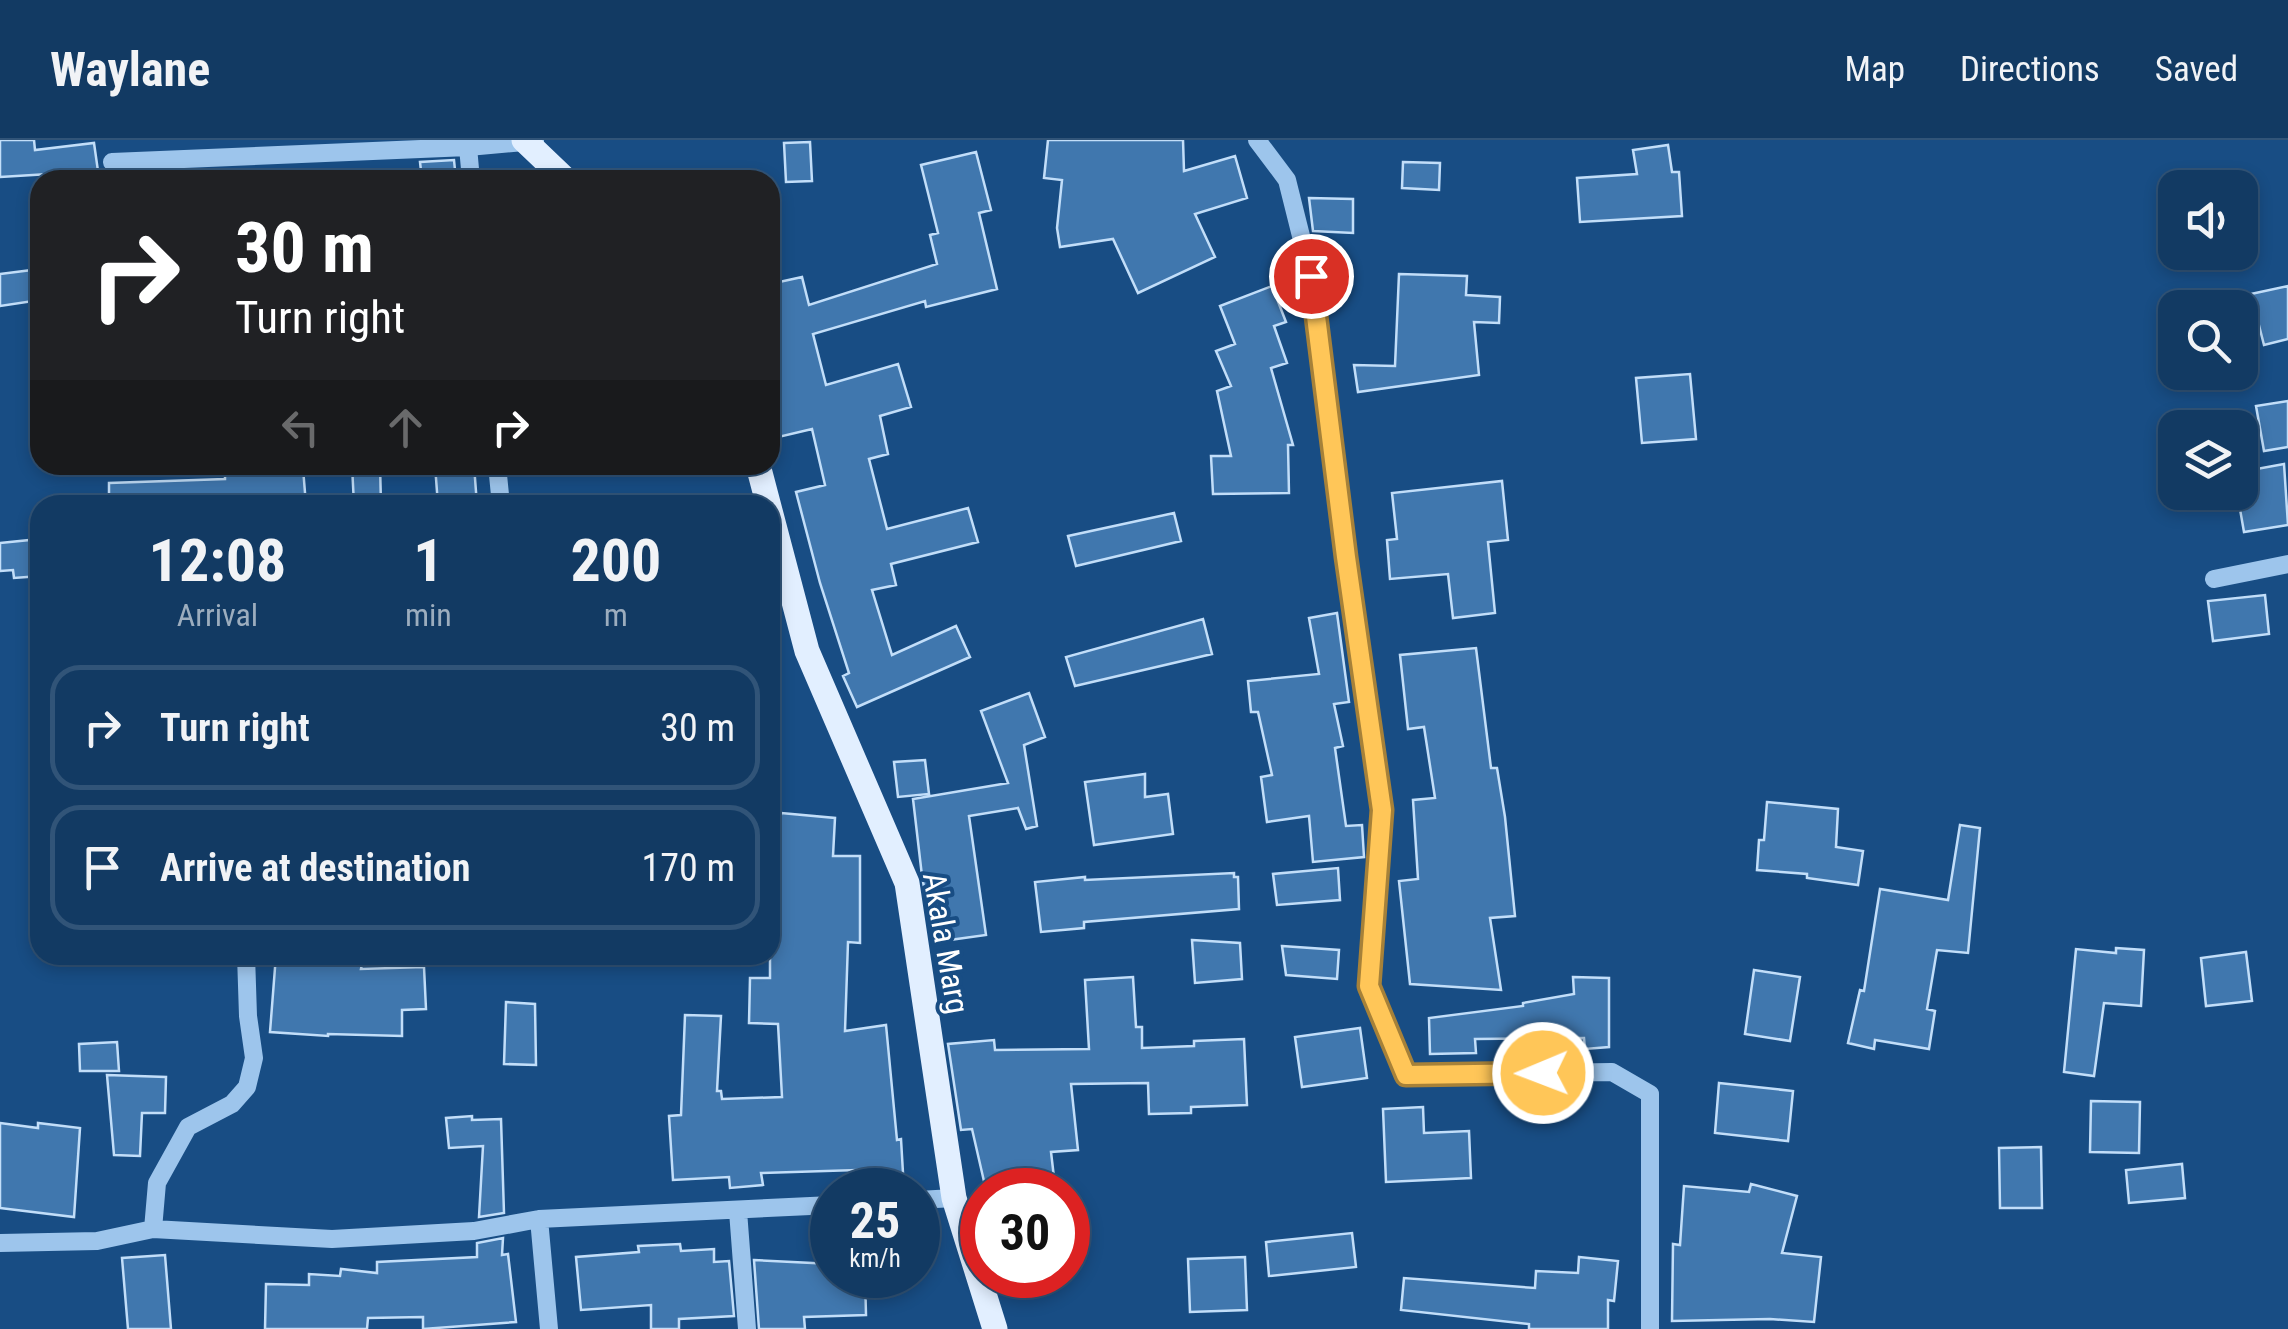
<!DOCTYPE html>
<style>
:root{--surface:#123a63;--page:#1b4169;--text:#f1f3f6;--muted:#9cadbe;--line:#315478}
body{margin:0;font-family:"Roboto Condensed",sans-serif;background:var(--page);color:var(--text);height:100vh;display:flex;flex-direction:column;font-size:38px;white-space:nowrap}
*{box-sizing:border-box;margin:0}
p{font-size:32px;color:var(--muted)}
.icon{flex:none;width:55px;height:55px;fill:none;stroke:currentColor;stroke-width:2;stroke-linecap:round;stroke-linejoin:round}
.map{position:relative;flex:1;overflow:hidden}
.panel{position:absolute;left:30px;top:355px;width:750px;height:470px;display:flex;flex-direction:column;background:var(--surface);border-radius:30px;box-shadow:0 5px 15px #0003,0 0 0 2px var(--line)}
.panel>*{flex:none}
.hud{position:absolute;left:30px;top:30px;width:750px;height:305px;border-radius:30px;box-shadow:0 5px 15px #0003,0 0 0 2px var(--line);background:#202124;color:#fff;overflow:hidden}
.controls{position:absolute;left:2158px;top:30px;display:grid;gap:20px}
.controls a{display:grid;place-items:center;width:100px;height:100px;border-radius:20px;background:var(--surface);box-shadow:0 5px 15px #0003,0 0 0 2px var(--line);font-size:50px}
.speed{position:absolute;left:810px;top:1028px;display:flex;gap:20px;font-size:50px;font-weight:700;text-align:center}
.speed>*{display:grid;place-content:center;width:130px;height:130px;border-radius:50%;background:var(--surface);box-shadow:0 5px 15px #0003,0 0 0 2px var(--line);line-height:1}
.speed small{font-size:25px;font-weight:400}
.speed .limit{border:15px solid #d22;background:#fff;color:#111}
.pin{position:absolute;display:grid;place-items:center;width:85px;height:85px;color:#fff;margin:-42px;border:5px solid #fff;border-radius:50%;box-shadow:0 2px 10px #0007}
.me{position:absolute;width:110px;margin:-55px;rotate:269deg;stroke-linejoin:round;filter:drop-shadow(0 0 8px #0008)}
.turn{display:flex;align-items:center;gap:35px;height:210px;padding:0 40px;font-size:45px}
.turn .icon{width:130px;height:130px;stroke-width:2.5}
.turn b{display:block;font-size:70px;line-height:85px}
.lanes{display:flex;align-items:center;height:95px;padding:0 40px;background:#0003;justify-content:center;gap:50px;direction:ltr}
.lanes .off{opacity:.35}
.eta{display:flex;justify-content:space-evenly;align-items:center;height:170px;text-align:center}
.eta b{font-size:60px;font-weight:700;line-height:70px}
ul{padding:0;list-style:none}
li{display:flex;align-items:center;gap:30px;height:125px;margin:0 20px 15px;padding:0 20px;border:5px solid var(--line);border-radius:30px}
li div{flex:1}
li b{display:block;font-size:38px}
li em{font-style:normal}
header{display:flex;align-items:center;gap:60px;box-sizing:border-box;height:140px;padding:0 50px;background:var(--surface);border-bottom:2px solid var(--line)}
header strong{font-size:48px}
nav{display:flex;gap:55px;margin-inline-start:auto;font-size:35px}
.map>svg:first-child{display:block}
.building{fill:#4077ae;stroke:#c2def9;stroke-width:2.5}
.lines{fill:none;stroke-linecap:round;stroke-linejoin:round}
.minor{stroke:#9dc5ec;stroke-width:18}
.major{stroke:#e2efff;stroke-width:25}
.route-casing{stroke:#a68139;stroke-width:25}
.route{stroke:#ffc658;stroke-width:18}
.labels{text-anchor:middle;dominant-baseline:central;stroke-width:8;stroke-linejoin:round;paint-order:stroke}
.street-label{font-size:32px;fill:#fff;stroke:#184d84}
</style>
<header>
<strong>Waylane</strong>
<nav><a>Map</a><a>Directions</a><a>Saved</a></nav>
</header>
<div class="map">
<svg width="2288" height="1189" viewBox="0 0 2288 1189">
<rect width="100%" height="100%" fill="#184d84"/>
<path class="building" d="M0,0H34L35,10L94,3L98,31L0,37Z
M1048,0H1183L1184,31L1235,16L1247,58L1195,74L1215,117L1138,153L1113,99L1060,107L1057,88L1062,40L1044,38Z
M810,2L812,41L786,42L784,3Z
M1668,5L1672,32H1679L1682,76L1580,82L1577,38L1637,34L1633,10Z
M976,12L991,70L979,73L997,149L926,167L925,161L813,194L826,245L898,224L911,267L880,276L888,314L869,319L887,389L968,368L978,402L891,424L896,445L872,450L892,515L956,486L970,517L857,567L843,536L849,533L820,443L796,352L825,345L812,289L770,299V144L802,137L809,165L937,124L930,95L938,93L921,25Z
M454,20L456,40H422L420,22Z
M1403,22L1440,23L1439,50L1402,48Z
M1309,58L1353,59V93L1313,91Z
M40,129V160L0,166V134Z
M1399,134L1467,136L1466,155L1500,157L1499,183L1474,182L1479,235L1358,252L1354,225L1395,226Z
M1272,146L1286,182L1274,186L1287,223L1271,228L1293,305H1288L1289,353L1213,354L1211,316H1231L1217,251L1231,246L1216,211L1235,204L1220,166Z
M2288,146V199L2264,205L2251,154Z
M1690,234L1696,299L1642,303L1636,238Z
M2288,261V307L2264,311L2256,266Z
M2284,324L2288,385L2244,392L2237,352H2240V332Z
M352,325H380L381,364L354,365Z
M435,325H474L477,365H438Z
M303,328L306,365H109V343L225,339V330L252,329V334Z
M1502,341L1508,400L1488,402L1495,473L1453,478L1448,434L1390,439L1387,400L1397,399L1392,353Z
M1174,373L1181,401L1076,426L1068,396Z
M40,399V436L14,438L13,430L0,431V403Z
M2265,455L2269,494L2213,501L2208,461Z
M1337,473L1349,562L1334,564L1343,606L1335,608L1346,686L1362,685L1364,717L1313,722L1309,676L1267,682L1261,637L1272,635L1258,572H1251L1248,541L1319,534L1309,478Z
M1203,479L1212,514L1075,546L1066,517Z
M1476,508L1491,628H1497L1505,677L1515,776L1490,778L1501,850L1410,844L1399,741L1418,739L1413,660L1435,658L1424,587L1408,589L1400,515Z
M1029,553L1045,597L1024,605L1037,686L1026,689L1018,668L969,676L986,795L935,802L928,746L924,747L922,736L913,659L1008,643L981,571Z
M925,620L929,654L898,657L894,622Z
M1145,634V657L1168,654L1173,694L1094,705L1085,642Z
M1767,662L1838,669L1836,707L1863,711L1858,745L1807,738V734L1757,730L1759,700H1764Z
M781,673L835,678L833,716H860V803L848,802L845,891L886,885L897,1000L901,999L904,1050H858L857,1030L761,1033L763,1045L730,1048L729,1037L673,1040L669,976L681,975L685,875L721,876L717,951H721L722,959L782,957L778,884L749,883L750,838H770V760L775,761Z
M1960,685L1980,688L1968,813L1937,810L1927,869L1935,871L1929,909L1875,900L1874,909L1848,903L1860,850L1864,851L1880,749L1948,760Z
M1338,728L1340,760L1277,765L1273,734Z
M1234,733V737H1238L1239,769L1084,782V788L1041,792L1035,742L1085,737V740Z
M1192,800L1240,803L1242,839L1195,843Z
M1282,806L1339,810L1337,839L1286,835Z
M2116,808L2144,810L2141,866L2104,863L2094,936L2064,932L2076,809L2116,813Z
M2246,812L2252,861L2206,866L2201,818Z
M276,815L363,818L361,829L424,827L426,869L402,870V896L328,894V896L270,892Z
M1754,830L1800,837L1790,901L1745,894Z
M1133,837L1136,887H1142V908L1194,906V901L1244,899L1247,965L1191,967V973L1149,974L1148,943L1071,944L1078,1010L1051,1012L1055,1046L986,1050L972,989L961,990L948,904L994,900L995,910L1089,909L1085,840Z
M1573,837L1609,838V907L1585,909L1584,898L1475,899L1476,913L1430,914L1429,878L1523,866V863L1574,854Z
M506,862L535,864L536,925L504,924Z
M1360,888L1367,938L1302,947L1295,897Z
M117,902L119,931H80L79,904Z
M107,935L166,937L165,973H142L140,1016L114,1015Z
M1719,943L1793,951L1788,1001L1715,993Z
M2091,961L2140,962L2139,1013L2090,1012Z
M1423,967L1424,993L1469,991L1471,1038L1386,1042L1383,969Z
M472,976V980L501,979L504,1073L479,1077L483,1006L449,1008L446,978Z
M0,983L38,988V983L80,988L74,1077L0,1068Z
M2041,1007L2042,1068H2000L1999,1008Z
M2182,1024L2185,1058L2129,1063L2126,1030Z
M1751,1044L1797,1056L1782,1113L1821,1117L1814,1182L1770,1179L1672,1181L1673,1104L1680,1105L1684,1046L1749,1052Z
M1352,1093L1356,1127L1269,1136L1266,1102Z
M503,1098L502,1115L508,1114L516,1182L423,1189V1177L368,1178L367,1189H265L266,1144L309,1145V1134L340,1136L341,1129L377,1133V1122L477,1117V1103Z
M680,1104L681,1111L714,1109V1122L729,1121L734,1176L679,1179V1189H651V1165L581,1170L576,1117L639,1112L638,1106Z
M165,1115L171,1189H128L122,1118Z
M1245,1117L1247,1170L1190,1172L1188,1119Z
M1579,1117L1618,1121L1614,1161L1608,1160V1189H1529V1184L1401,1170L1404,1138L1535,1148L1536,1131L1578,1133Z
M754,1120L832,1124V1137L865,1135L866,1175L804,1177L805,1189H759Z"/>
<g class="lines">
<path class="minor" d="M1257,0L1287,40L1311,136L1346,417L1382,670L1369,846L1406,935L1612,932L1650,954V1189
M468,7L471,40
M112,22L468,7L535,1
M497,325L501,365
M2214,439L2288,424
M918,1060L954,1058
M738,1071L747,1189
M539,1079L549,1189
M153,1089L157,1043L188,987L232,964L247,947L254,918L248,876L246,815
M0,1103L97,1101L153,1089L332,1099L474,1091L539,1079L832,1065"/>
<path class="major" d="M524,0L566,40
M758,325L807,511L907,743L954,1058L995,1189"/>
</g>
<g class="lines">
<g class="route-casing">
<path id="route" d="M1311,136L1346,417L1382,670L1369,846L1406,935L1543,933"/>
</g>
<use href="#route" class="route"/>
</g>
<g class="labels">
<g class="street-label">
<text transform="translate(946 803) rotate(80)">Akala Marg</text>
</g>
</g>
</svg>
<div class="controls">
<a><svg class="icon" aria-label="sound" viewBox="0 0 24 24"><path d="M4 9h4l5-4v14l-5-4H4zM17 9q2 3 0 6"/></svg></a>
<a><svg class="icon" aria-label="search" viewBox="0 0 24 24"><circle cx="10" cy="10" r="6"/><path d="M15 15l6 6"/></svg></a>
<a><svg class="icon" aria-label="layers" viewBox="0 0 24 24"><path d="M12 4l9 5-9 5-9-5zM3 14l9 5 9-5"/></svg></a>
</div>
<div class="speed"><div>25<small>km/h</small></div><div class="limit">30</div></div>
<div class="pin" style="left:1311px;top:136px;background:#d93025"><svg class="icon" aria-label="arrive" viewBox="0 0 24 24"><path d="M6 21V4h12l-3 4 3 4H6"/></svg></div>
<svg class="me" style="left:1543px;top:933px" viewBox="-20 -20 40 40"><circle r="17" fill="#ffc658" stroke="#fff" stroke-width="3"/><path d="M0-11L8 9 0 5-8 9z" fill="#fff"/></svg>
<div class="hud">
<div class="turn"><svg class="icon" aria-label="right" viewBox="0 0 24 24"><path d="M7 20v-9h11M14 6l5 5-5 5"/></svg><div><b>30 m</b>Turn right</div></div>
<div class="lanes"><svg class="icon off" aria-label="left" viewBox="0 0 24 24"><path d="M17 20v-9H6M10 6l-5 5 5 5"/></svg><svg class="icon off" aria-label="ahead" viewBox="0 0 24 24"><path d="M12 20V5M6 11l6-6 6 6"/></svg><svg class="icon" aria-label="right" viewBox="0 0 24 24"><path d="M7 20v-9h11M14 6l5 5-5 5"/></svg></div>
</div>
<section class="panel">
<div class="eta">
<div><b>12:08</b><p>Arrival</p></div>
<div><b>1</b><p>min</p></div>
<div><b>200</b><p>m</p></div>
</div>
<ul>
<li><svg class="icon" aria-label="right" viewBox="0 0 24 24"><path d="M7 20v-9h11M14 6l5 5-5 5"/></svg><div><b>Turn right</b></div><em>30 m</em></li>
<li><svg class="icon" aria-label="arrive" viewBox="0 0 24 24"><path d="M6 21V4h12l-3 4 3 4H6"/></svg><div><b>Arrive at destination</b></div><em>170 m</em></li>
</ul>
</section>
</div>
